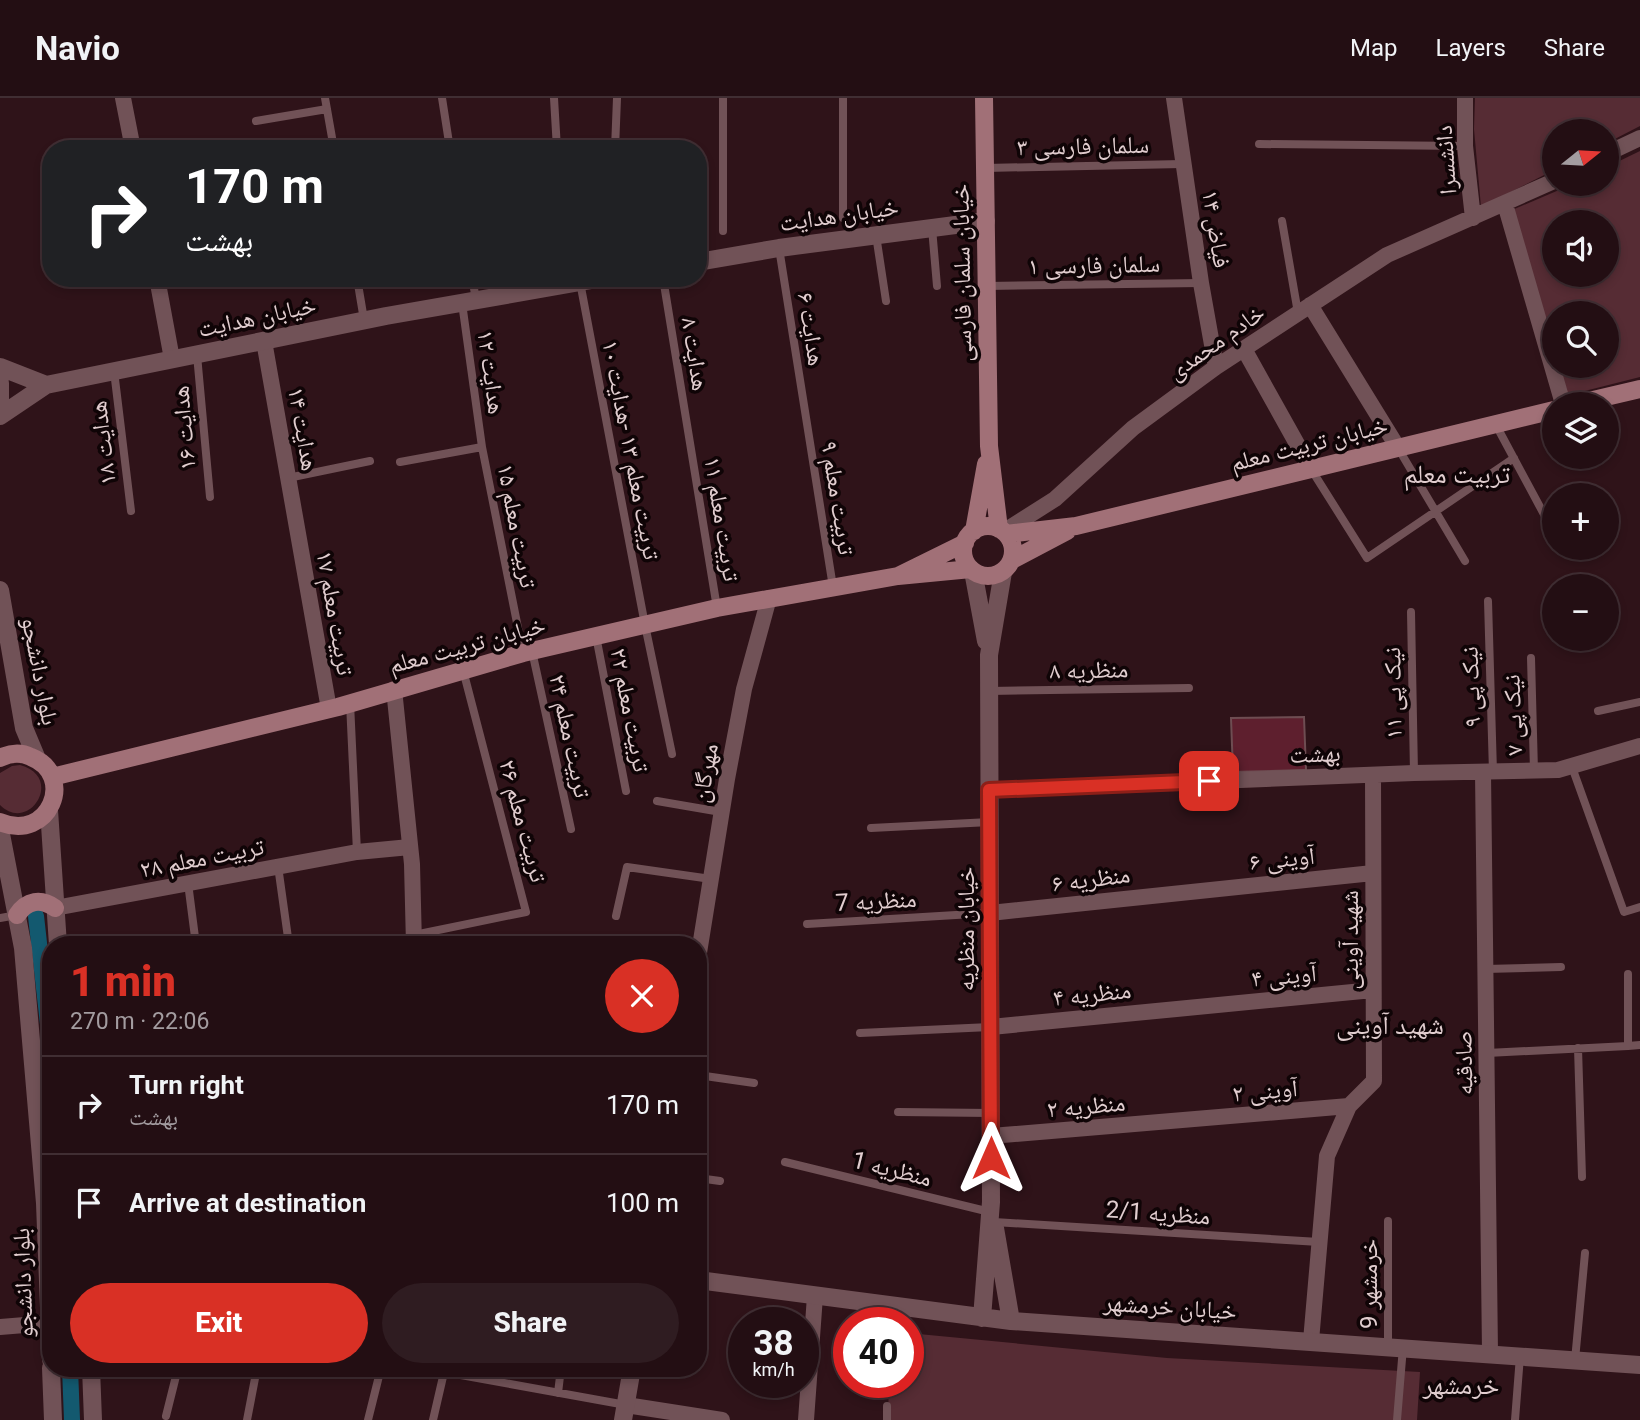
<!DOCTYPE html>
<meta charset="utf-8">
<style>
:root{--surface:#230e13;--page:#2f1c21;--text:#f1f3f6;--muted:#a39ca0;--line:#402e33;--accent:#d93025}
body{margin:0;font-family:Roboto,"Noto Naskh Arabic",sans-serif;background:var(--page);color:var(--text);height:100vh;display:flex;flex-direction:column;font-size:26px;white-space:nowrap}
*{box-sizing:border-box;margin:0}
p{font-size:23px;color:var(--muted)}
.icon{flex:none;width:38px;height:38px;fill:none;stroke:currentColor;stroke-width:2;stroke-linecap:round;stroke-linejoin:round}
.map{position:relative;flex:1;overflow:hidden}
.panel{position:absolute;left:42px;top:838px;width:665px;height:441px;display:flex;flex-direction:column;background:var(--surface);border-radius:28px;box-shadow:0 4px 10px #0003,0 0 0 2px var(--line)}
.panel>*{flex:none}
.top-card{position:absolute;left:42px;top:42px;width:665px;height:147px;border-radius:28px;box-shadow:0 4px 10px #0003,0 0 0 2px var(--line);background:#202124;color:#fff;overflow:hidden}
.needle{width:46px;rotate:72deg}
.fabs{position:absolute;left:1542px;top:21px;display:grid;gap:14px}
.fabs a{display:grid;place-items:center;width:77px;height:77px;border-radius:50%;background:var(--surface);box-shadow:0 4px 10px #0003,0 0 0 2px var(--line);font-size:35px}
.speed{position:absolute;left:728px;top:1209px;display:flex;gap:14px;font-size:35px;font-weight:700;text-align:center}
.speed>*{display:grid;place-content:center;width:91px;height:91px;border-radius:50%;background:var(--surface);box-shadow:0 4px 10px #0003,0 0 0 2px var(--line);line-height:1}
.speed small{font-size:18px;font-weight:400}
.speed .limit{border:10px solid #d22;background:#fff;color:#111}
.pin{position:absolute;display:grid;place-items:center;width:60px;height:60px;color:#fff;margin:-30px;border-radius:14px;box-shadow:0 4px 10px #0006}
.me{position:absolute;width:77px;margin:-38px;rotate:0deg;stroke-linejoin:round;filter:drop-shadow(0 0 5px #0008)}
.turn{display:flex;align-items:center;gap:24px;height:147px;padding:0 28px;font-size:32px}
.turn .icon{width:91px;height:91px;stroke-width:2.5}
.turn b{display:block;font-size:49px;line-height:60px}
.round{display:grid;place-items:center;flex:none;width:74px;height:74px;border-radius:37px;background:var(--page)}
.head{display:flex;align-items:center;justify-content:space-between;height:119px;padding:0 28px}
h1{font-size:42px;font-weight:800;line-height:52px;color:var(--accent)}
.primary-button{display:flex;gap:14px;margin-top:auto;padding:14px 28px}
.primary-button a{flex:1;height:80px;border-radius:42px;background:var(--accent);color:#fff;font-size:28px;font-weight:800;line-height:80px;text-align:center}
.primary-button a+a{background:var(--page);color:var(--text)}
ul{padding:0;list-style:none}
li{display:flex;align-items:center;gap:21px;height:98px;padding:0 28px;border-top:2px solid var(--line)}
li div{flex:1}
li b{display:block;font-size:26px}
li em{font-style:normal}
header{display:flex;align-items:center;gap:42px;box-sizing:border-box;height:98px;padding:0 35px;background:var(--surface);border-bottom:2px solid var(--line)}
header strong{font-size:33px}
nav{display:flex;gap:38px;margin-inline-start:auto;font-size:24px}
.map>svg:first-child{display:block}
.green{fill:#562c34;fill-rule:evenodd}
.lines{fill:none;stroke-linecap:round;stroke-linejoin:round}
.canal{stroke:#13596f;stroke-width:16}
.building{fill:#5e1f2e;stroke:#6e4d52;stroke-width:2}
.service{stroke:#715257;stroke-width:8}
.minor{stroke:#715257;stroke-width:16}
.tertiary{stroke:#715257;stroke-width:18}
.secondary{stroke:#a17077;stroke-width:18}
.route-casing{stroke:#8d1f18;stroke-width:18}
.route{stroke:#d93025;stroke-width:12}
.labels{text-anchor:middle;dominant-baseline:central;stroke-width:7;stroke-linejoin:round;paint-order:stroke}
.street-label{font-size:24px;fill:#e1cdcf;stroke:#0f0406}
.neighbourhood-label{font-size:26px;fill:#e1cdcf;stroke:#0f0406}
</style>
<header>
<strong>Navio</strong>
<nav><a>Map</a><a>Layers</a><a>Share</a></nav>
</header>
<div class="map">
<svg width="1640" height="1322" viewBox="0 0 1640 1322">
<rect width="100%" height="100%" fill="#2f1319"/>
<path class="green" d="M1475,0H1640V28L1607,45L1606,33H1554V72L1481,109L1474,31Z
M1640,53V279L1565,298L1556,268H1606V215H1554V261L1512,112L1573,86H1606L1607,69ZM1554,124H1606V177H1554Z
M20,667C65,679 29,736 0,707V675L12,668Z
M908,1235L1167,1260L1420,1274L1417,1322H889L888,1285L908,1284Z"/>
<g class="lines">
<path class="canal" d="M36,818L51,953
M70,1270L72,1322"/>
</g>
<path class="building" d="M1304,619L1306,672L1233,674L1231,620Z"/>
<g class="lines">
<path class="service" d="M325,0L334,51
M442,0L450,51
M554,0L557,51
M843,0V120
M256,23L327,11
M1259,46L1465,48
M615,51L617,0
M986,70L1182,66
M1282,123L1298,215
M932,130L937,188
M723,133V0
M876,137L886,203
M779,150L833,489
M357,180L364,222
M472,180L476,201
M663,180L717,510
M580,184L645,527L672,656
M987,188L1201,185
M462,205L482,349L523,555
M197,257L210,399
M114,273L131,413
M1496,327L1554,435
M1398,350L1465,463
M400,364L482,349
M1311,371L1367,460L1514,360
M288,380L370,363
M1488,503L1493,674
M1411,514L1414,675
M596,538L626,693
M532,553L571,731
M1531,560L1534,673
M989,593L1189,590
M350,605L357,754
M1598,613L1640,604
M1572,669L1624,814L1640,809
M657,703L721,714
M871,730L990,724
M278,768L289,847
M188,785L196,847
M616,818L627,769L711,781
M0,820L17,817
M807,826L989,815
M414,837L526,814L463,572
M1485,871L1561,869
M860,935L990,929
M1628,948L1640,947
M1578,950L1582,1079
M1487,955L1628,948V876
M698,977L754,985
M898,1014L991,1015
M785,1064L990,1114
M698,1080L720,1083
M1388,1123V1248
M994,1124L1319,1144
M1575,1262L1585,1155
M444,1274L626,1307
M558,1295L561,1270
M887,1308V1322
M166,1318L178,1270
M247,1322L257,1270
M368,1322L381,1270
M433,1322L445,1270
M1397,1322L1403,1249
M1515,1322L1520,1258"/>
<path class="minor" d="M123,0L133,51
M1174,0L1201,185L1216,269
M1465,0V48L1473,120
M1606,56L1640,40
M1505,106L1563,306
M157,180L172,261
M1310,207L1398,350
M264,243L329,611
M1244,251L1311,371
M1003,434L1055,401L1133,330L1216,269L1387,157L1554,83
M394,591L412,766L414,847
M1483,675L1490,1255
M990,692L1414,675L1558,672L1640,648
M55,810L357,754L410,749
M990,815L1373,775
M698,861L727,681L744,591L769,500
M991,929L1373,892
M991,1038L1349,1008
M0,1229L49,1225
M1311,1243L1327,1058L1349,1008L1374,983L1373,677
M626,1307L722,1322
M806,1322L815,1198"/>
<path class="tertiary" d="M698,164L779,150L986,123
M0,269L46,287
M0,285V306
M0,318L46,287L386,218L603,180
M973,473L986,543
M0,492L24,630L37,661
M49,712L58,847
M0,731L23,850L45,1105L51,1262
M995,1130L1011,1223
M698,1182L1011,1223L1640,1267
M982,1220L991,1104L989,557L1003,474
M51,1270L53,1322
M91,1270L93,1322
M623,1322L632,1270"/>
<path class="secondary" d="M984,0L989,348L999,431
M1576,306L1640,291
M963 453a25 25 0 1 1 50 0a25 25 0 1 1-50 0Z
M974,433L986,366
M1006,436L1076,428L1554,312
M965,445L898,478L971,471
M1012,462L1067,433
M0,660C10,655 21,654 31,659C77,677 49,745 0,724
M52,679L338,609L523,555L717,510L898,478
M17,817C27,802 41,800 55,810"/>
</g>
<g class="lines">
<g class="route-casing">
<path id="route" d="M991,1060L989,692L1209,683"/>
</g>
<use href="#route" class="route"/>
</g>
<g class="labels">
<g class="street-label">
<text transform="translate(1083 48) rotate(-1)">سلمان فارسی ۳</text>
<text transform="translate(1446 62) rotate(-94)">دانشسرا</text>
<text transform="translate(839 117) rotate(-8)">خیابان هدایت</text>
<text transform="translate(1216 131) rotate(81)">فیاض ۱۴</text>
<text transform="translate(1094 167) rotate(-1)">سلمان فارسی ۱</text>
<text transform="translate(962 175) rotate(-91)">خیابان سلمان فارسی</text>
<text transform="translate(257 219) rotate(-12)">خیابان هدایت</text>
<text transform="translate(811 231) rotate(81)">هدایت ۶</text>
<text transform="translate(1216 244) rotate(-35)">خادم محمدی</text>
<text transform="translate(695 256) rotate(81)">هدایت ۸</text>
<text transform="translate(491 274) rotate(82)">هدایت ۱۲</text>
<text transform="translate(184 330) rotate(-95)">هدایت ۱۶</text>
<text transform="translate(303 331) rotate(80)">هدایت ۱۴</text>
<text transform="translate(103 345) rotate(-97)">هدایت ۱۸</text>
<text transform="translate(1309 346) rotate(-14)">خیابان تربیت معلم</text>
<text transform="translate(631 352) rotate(79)">تربیت معلم ۱۳ -هدایت ۱۰</text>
<text transform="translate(838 400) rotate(81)">تربیت معلم ۹</text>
<text transform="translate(722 421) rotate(81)">تربیت معلم ۱۱</text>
<text transform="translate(517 428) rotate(79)">تربیت معلم ۱۵</text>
<text transform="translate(335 515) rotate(80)">تربیت معلم ۱۷</text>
<text transform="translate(467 547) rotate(-15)">خیابان تربیت معلم</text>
<text transform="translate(1089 572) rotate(-1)">منظریه ۸</text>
<text transform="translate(40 573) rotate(79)">بلوار دانشجو</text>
<text transform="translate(1471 589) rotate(-92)">نیک پی ۹</text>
<text transform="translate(1393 595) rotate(-91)">نیک پی ۱۱</text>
<text transform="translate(630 612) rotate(79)">تربیت معلم ۲۲</text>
<text transform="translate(1513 617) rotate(-92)">نیک پی ۷</text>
<text transform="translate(570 638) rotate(78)">تربیت معلم ۲۴</text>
<text transform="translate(1315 656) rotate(-2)">بهشت</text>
<text transform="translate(705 675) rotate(-80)">مهرگان</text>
<text transform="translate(523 723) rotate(75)">تربیت معلم ۲۶</text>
<text transform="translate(202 760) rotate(-11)">تربیت معلم ۲۸</text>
<text transform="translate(1282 761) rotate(-6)">آوینی ۶</text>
<text transform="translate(1091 781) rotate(-7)">منظریه ۶</text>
<text transform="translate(876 803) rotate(-3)">منظریه 7</text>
<text transform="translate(966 831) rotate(-90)">خیابان منظریه</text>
<text transform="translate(1350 842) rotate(-90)">شهید آوینی</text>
<text transform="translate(1284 878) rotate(-5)">آوینی ۴</text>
<text transform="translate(1092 896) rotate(-6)">منظریه ۴</text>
<text transform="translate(1464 965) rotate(-91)">صادقیه</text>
<text transform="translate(1265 993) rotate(-5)">آوینی ۲</text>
<text transform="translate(1086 1008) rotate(-5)">منظریه ۲</text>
<text transform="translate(892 1071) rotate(14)">منظریه 1</text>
<text transform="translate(1158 1115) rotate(4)">منظریه 2/1</text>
<text transform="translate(23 1185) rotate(-92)">بلوار دانشجو</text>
<text transform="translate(1369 1186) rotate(-90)">خرمشهر 9</text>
<text transform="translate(1170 1209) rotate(4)">خیابان خرمشهر</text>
</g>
<g class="neighbourhood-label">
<text x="1457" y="376">تربیت معلم</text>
<text x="1390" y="927">شهید آوینی</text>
<text x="1461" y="1287">خرمشهر</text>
</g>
</g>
</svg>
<div class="fabs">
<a><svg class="needle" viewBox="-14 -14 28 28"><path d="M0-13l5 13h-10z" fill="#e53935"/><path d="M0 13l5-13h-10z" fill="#a39ca0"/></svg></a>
<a><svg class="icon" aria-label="sound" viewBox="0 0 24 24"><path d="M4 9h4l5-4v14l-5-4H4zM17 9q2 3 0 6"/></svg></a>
<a><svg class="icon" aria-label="search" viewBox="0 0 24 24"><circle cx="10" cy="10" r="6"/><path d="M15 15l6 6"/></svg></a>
<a><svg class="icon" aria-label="layers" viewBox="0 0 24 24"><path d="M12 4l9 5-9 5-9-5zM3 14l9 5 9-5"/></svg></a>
<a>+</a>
<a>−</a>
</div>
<div class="speed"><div>38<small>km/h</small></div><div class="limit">40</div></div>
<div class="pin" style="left:1209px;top:683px;background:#d93025"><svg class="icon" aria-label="arrive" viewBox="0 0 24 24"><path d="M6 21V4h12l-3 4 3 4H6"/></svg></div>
<svg class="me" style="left:991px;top:1060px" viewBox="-20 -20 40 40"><path d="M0-17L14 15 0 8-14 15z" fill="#d93025" stroke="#fff" stroke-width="4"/></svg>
<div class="top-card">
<div class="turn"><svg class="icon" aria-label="right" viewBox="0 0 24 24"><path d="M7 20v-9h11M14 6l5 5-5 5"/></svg><div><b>170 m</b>بهشت</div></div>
</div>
<section class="panel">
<div class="head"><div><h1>1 min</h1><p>270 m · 22:06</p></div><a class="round" style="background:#d93025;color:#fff"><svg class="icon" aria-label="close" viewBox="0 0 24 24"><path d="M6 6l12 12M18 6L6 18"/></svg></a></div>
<ul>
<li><svg class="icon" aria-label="right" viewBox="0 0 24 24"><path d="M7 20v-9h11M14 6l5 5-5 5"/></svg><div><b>Turn right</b><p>بهشت</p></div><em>170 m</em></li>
<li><svg class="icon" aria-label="arrive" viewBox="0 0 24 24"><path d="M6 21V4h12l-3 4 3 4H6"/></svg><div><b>Arrive at destination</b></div><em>100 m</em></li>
</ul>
<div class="primary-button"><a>Exit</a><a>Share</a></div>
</section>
</div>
